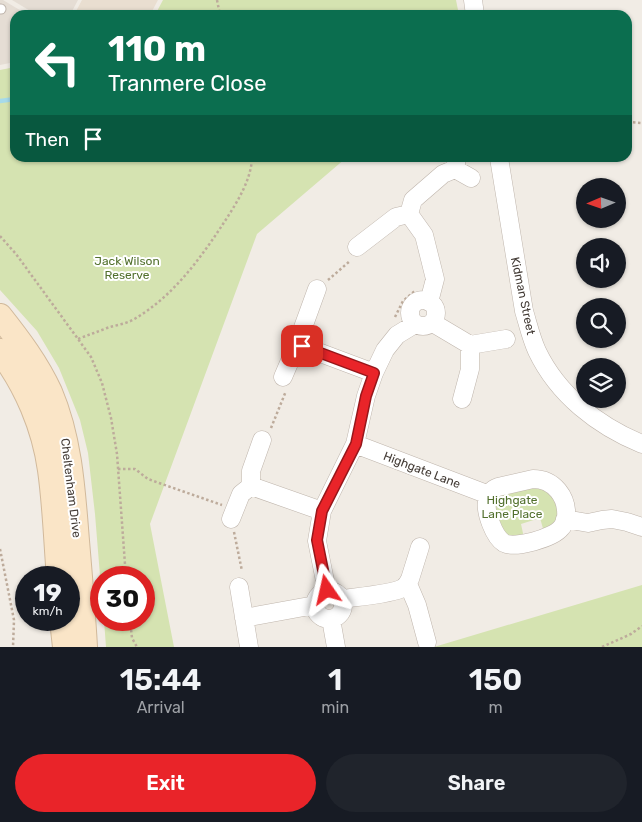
<!DOCTYPE html>
<style>
:root{--surface:#171b24;--page:#20242c;--text:#f1f3f6;--muted:#9ea1a6;--accent:#e92429}
body{margin:0;font-family:Rubik,sans-serif;background:var(--page);color:var(--text);height:100vh;display:flex;flex-direction:column;font-size:19px;white-space:nowrap}
*{box-sizing:border-box;margin:0}
p{font-size:16px;color:var(--muted)}
.icon{flex:none;width:28px;height:28px;fill:none;stroke:currentColor;stroke-width:2;stroke-linecap:round;stroke-linejoin:round}
.map{position:relative;height:647px;overflow:hidden}
.drawer{display:flex;flex-direction:column;background:var(--surface);flex:1}
.drawer>*{flex:none}
.guide{position:absolute;left:10px;top:10px;width:622px;height:152px;border-radius:15px;box-shadow:0 1px 4px #0004;background:#0b6e4f;color:#fff;overflow:hidden}
.needle{width:32px;rotate:268deg}
.tools{position:absolute;left:576px;top:178px;display:grid;gap:10px}
.tools a{display:grid;place-items:center;width:50px;height:50px;border-radius:50%;background:var(--surface);box-shadow:0 1px 4px #0004;font-size:25px}
.speed{position:absolute;left:15px;top:566px;display:flex;gap:10px;font-size:25px;font-weight:700;text-align:center}
.speed>*{display:grid;place-content:center;width:65px;height:65px;border-radius:50%;background:var(--surface);box-shadow:0 1px 4px #0004;line-height:1}
.speed small{font-size:12px;font-weight:400}
.speed .limit{border:8px solid #d22;background:#fff;color:#111}
.pin{position:absolute;display:grid;place-items:center;width:42px;height:42px;color:#fff;margin:-21px;border-radius:10px;box-shadow:0 2px 8px #0006}
.me{position:absolute;width:55px;margin:-28px;rotate:349deg;stroke-linejoin:round;filter:drop-shadow(0 0 4px #0008)}
.turn{display:flex;align-items:center;gap:18px;height:105px;padding:0 15px;font-size:22px}
.turn .icon{width:65px;height:65px;stroke-width:2.5}
.turn b{display:block;font-size:35px;line-height:42px}
.then{display:flex;align-items:center;height:48px;padding:0 15px;background:#0003;gap:10px;font-size:19px}
.eta{display:flex;justify-content:space-evenly;align-items:center;height:85px;text-align:center}
.eta b{font-size:30px;font-weight:600;line-height:35px}
.button{display:flex;gap:10px;margin-top:auto;padding:10px 15px}
.button a{flex:1;height:58px;border-radius:30px;background:var(--accent);color:#fff;font-size:20px;font-weight:600;line-height:58px;text-align:center}
.button a+a{background:var(--page);color:var(--text)}
.map>svg:first-child{display:block}
.residential{fill:#e5ddd4}
.education{fill:#e9ded0}
.green{fill:#d5e3b1}
.lines{fill:none;stroke-linecap:round;stroke-linejoin:round}
.stream{stroke:#a6daea;stroke-width:4.5}
.service-casing{stroke:#bfb5ac;stroke-width:11}
.minor-casing{stroke:#bfb5ac;stroke-width:19}
.secondary-casing{stroke:#d1b99b;stroke-width:26}
.path{stroke:#bdab9b;stroke-width:2.5;stroke-dasharray:2.5 2.5;stroke-linecap:butt}
.service{stroke:#fff;stroke-width:9}
.minor{stroke:#fff;stroke-width:18}
.secondary{stroke:#fae5c7;stroke-width:24}
.route-casing{stroke:#97171b;stroke-width:12}
.route{stroke:#e92429;stroke-width:9}
.labels{text-anchor:middle;dominant-baseline:central;stroke-width:4;stroke-linejoin:round;paint-order:stroke}
.park-label{font-size:12px;fill:#52702d;stroke:#fff}
.street-label{font-size:12px;fill:#433b35;stroke:#fff}
</style>
<div class="map">
<svg width="642" height="647" viewBox="0 0 642 647">
<rect width="100%" height="100%" fill="#f1ece5"/>
<path class="residential" d="M0,0H3L28,15H15V62L0,65Z
M12,0H78L70,15H37Z"/>
<path class="education" d="M82,0H158L150,15H74Z"/>
<path class="green" d="M163,0H456L459,15H155Z
M15,67V158H346L257,234L150,524L174,647H106L104,620H144V578H101V588L95,514L88,453L80,420L59,368L37,331L0,290V70Z
M541,485L554,494L560,520L544,532L540,518L521,524L524,538L502,534L493,498L496,493Z
M642,585V647H434Z"/>
<g class="lines">
<path class="stream" d="M0,101L15,99"/>
<g class="service-casing">
<path id="service" d="M0,9H1"/>
</g>
<g class="minor-casing">
<path id="minor" d="M473,0L475,15
M457,158L455,169L471,178
M499,158L524,311C528,324 531,338 537,351C558,395 598,426 642,444
M409,214L424,235L435,279L429,302
M357,247L396,217L409,214L413,200L443,174L455,169
M410 313a13 13 0 1 1 26 0a13 13 0 1 1-26 0Z
M433,323L470,345L506,339
M302,346L374,373
M283,377L292,356L302,346L301,333L317,289
M462,399L470,369V345
M355,444L489,495
M533,479C554,479 568,497 566,518C565,522 564,525 561,528C553,538 515,549 504,543C494,537 485,512 487,501C487,495 492,489 498,487Z
M251,486L322,511
M231,519L241,494L251,486V471L262,440
M565,519L588,523L602,520L612,519L627,522L642,527
M408,584L417,605L427,642
M239,587L249,647
M315 605a14 14 0 1 1 28 0a14 14 0 1 1-28 0Z
M327,591L317,541L322,511L355,444L366,396L374,373L385,350L397,335L415,324
M343,599C356,597 392,594 403,588C406,586 408,583 410,579L420,547
M244,618L315,605
M331,619L336,647"/>
</g>
<g class="secondary-casing">
<path id="secondary" d="M0,316C19,340 37,364 50,392C70,439 73,490 77,541C80,576 83,612 85,647
M0,351C26,385 44,427 50,470C55,505 56,542 59,578
M62,620L65,647"/>
</g>
<path class="path" d="M217,0L220,15
M628,122L642,123
M0,236L16,254L78,339L91,357L102,383L111,418L117,454L126,578
M328,280L350,261
M395,317L403,301L416,290
M78,339C88,335 97,332 107,328C116,325 127,324 136,318C173,296 200,259 223,224C236,204 251,181 252,158
M271,428L286,391
M118,469H135L148,479L159,483L222,505
M234,532L242,571
M0,549L14,620L13,647
M130,620L132,638L137,647
M602,647L631,634L642,626"/>
<use href="#service" class="service"/>
<use href="#minor" class="minor"/>
<use href="#secondary" class="secondary"/>
</g>
<g class="lines">
<g class="route-casing">
<path id="route" d="M302,346L374,373L366,396L356,444L322,511L317,540L327,590"/>
</g>
<use href="#route" class="route"/>
</g>
<g class="labels">
<g class="park-label">
<text x="127" y="261">Jack Wilson<tspan x="127" dy="14">Reserve</tspan></text>
<text x="512" y="500">Highgate<tspan x="512" dy="14">Lane Place</tspan></text>
</g>
<g class="street-label">
<text transform="translate(523 296) rotate(78)">Kidman Street</text>
<text transform="translate(422 470) rotate(21)">Highgate Lane</text>
<text transform="translate(71 488) rotate(83)">Cheltenham Drive</text>
</g>
</g>
</svg>
<div class="tools">
<a><svg class="needle" viewBox="-14 -14 28 28"><path d="M0-13l5 13h-10z" fill="#e53935"/><path d="M0 13l5-13h-10z" fill="#9ea1a6"/></svg></a>
<a><svg class="icon" aria-label="sound" viewBox="0 0 24 24"><path d="M4 9h4l5-4v14l-5-4H4zM17 9q2 3 0 6"/></svg></a>
<a><svg class="icon" aria-label="search" viewBox="0 0 24 24"><circle cx="10" cy="10" r="6"/><path d="M15 15l6 6"/></svg></a>
<a><svg class="icon" aria-label="layers" viewBox="0 0 24 24"><path d="M12 4l9 5-9 5-9-5zM3 14l9 5 9-5"/></svg></a>
</div>
<div class="speed"><div>19<small>km/h</small></div><div class="limit">30</div></div>
<div class="pin" style="left:302px;top:346px;background:#d93025"><svg class="icon" aria-label="arrive" viewBox="0 0 24 24"><path d="M6 21V4h12l-3 4 3 4H6"/></svg></div>
<svg class="me" style="left:327px;top:590px" viewBox="-20 -20 40 40"><path d="M0-17L14 15 0 8-14 15z" fill="#e92429" stroke="#fff" stroke-width="4"/></svg>
<div class="guide">
<div class="turn"><svg class="icon" aria-label="left" viewBox="0 0 24 24"><path d="M17 20v-9H6M10 6l-5 5 5 5"/></svg><div><b>110 m</b>Tranmere Close</div></div>
<div class="then">Then<svg class="icon" aria-label="arrive" viewBox="0 0 24 24"><path d="M6 21V4h12l-3 4 3 4H6"/></svg></div>
</div>
</div>
<section class="drawer">
<div class="eta">
<div><b>15:44</b><p>Arrival</p></div>
<div><b>1</b><p>min</p></div>
<div><b>150</b><p>m</p></div>
</div>
<div class="button"><a>Exit</a><a>Share</a></div>
</section>
